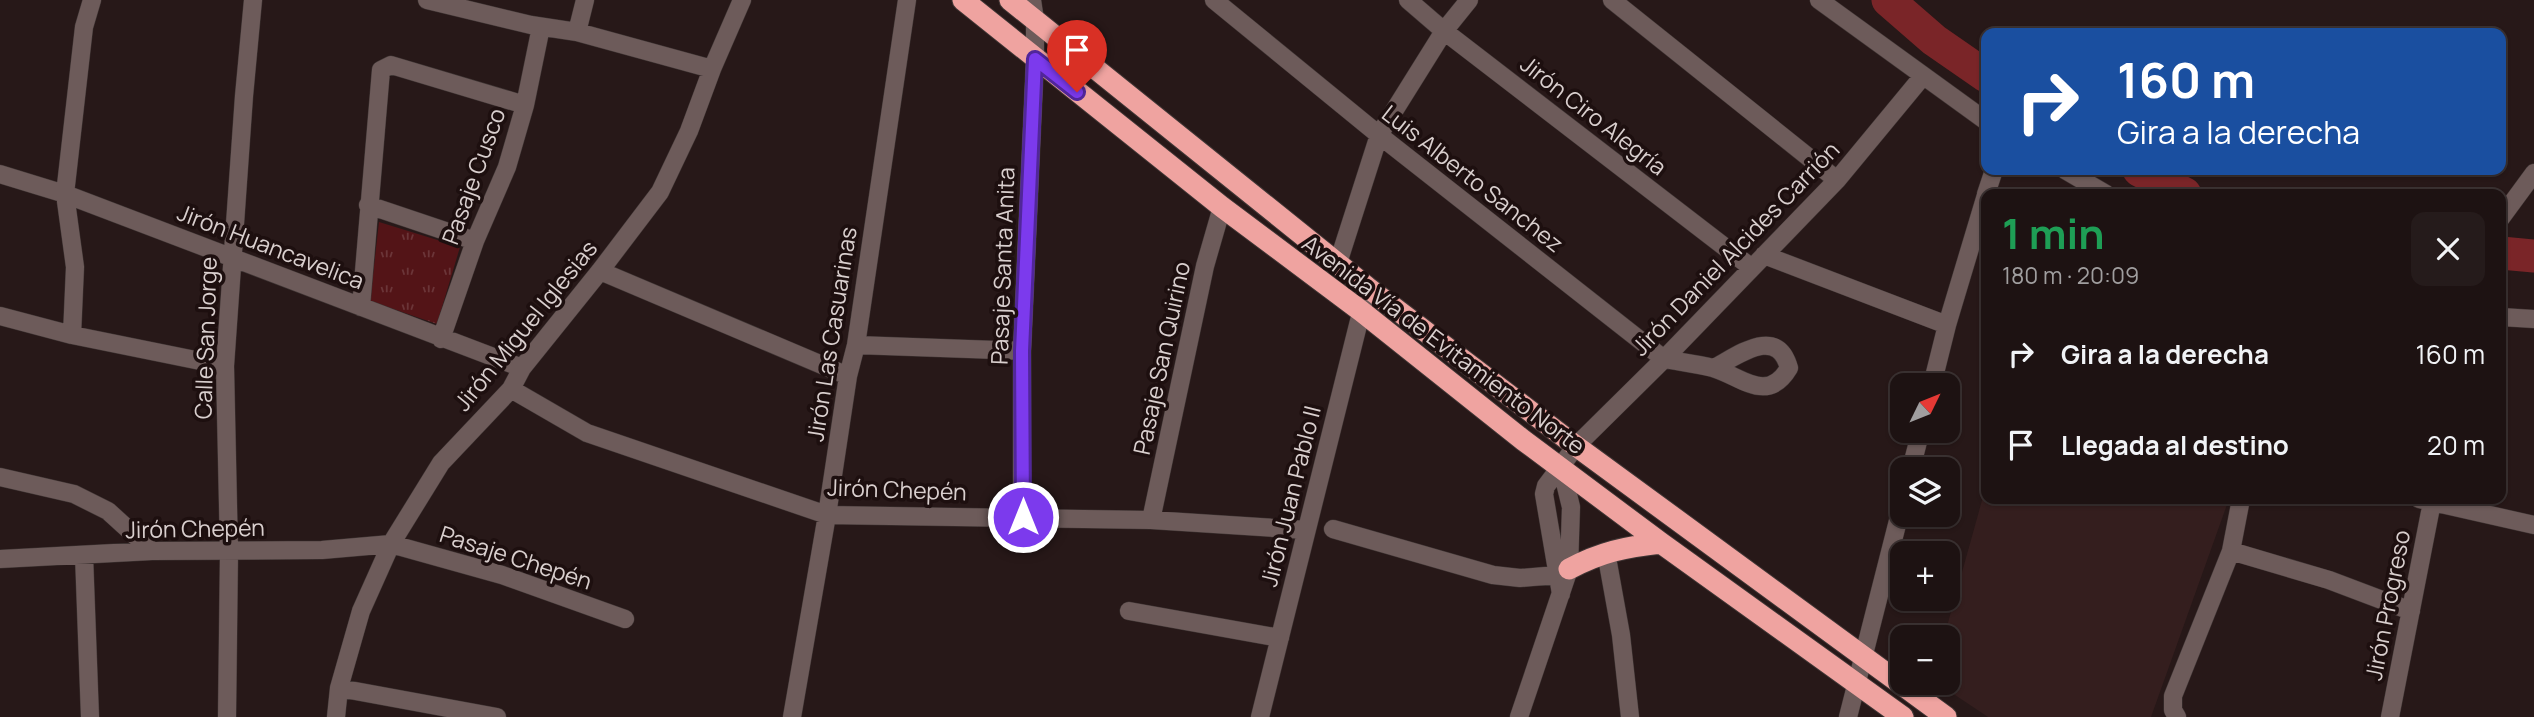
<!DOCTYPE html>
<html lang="es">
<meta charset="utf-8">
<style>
:root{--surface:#1d1212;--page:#251b1b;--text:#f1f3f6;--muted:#a09e9f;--line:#3b3232}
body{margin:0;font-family:Manrope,sans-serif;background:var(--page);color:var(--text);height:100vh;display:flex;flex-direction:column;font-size:26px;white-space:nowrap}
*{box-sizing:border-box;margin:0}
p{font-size:23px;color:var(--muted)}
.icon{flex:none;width:38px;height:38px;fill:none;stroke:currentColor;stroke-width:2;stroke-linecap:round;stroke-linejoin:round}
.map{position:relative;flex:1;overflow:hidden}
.drawer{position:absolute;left:1981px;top:189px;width:525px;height:315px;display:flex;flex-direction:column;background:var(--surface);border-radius:14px;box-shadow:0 2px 5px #0004,0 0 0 2px var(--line)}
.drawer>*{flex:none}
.top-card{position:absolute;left:1981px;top:28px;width:525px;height:147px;border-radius:14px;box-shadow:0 2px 5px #0004,0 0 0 2px var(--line);background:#1a4fa0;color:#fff;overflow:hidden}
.needle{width:46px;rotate:47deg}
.buttons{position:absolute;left:1890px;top:373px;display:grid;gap:14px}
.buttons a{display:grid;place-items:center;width:70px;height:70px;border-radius:14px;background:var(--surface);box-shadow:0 2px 5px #0004,0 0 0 2px var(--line);font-size:35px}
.pin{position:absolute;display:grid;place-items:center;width:60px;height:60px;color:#fff;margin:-72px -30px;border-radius:50% 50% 50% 0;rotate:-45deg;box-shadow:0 0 7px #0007}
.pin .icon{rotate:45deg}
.me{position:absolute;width:77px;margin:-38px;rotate:0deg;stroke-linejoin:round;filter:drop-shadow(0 0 5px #0008)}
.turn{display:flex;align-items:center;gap:24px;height:147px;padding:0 21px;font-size:32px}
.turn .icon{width:91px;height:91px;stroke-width:2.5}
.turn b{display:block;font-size:49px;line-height:60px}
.round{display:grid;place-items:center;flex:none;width:74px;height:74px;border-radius:14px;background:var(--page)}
.summary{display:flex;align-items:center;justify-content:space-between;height:119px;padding:0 21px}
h1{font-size:42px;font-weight:700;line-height:52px;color:#1e9e55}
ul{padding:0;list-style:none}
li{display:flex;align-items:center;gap:21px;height:91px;padding:0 21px}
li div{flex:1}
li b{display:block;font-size:26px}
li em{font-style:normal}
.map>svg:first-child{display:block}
.built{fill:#341e1e}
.grass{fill:url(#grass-tufts)}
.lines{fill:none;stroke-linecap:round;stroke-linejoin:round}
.river{stroke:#7a2528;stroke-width:33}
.minor-casing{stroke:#3f3534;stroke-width:19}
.highway-casing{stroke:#3f3534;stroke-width:23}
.minor{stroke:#6d5b5a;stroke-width:18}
.highway{stroke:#efa3a0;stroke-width:21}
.route-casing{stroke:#51269a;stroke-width:18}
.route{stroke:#7c3aed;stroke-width:12}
.labels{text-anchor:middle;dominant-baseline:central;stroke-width:7;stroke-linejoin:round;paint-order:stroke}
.street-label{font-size:23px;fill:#d9cfce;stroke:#1d0f0f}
</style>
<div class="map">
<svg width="2534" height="717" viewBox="0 0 2534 717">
<defs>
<pattern id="grass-tufts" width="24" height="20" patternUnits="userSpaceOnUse" patternTransform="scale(1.75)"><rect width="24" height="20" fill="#531417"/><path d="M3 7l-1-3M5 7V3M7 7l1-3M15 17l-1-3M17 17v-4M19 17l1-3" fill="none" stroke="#6b3538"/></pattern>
</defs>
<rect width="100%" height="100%" fill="#271818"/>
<path class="built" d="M1986,486V499H2229L2151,717H1988L1937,683L1948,682V637H1944Z"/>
<path class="grass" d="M379,222L460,247L437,324L370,301Z"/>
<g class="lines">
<path class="river" d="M1888,0L1934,40L1986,76
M2139,170L2185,194
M2501,253L2534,256"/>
<g class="minor-casing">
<path id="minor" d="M427,0L531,25L577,32L712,69
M1214,0L1379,135L1664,359C1680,362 1697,364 1713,368C1741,376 1767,405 1789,368C1777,325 1739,355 1714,368
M1408,0L1444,31L1752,268
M1612,0L1837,180
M1819,0L1986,121
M577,32L585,0
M2065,170L2106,194
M0,174L65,194L522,368
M1986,194L1994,170
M368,205L475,241
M2501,218L2534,173
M1764,255L1947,325
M1338,263L1379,135L1444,31L1469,0
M600,271L848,376
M361,307L381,70L391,65L525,105
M0,316L72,335L225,366
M2501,317L2534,319
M72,335L75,267L65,194L84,27L92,0
M441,339L475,241L507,167L525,105L541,27
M856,345L1022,351
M1932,385L1947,325L1986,195
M511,389L587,433L827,515L1151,520L1306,530
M1911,469L1921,430
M0,477L74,494L108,511L152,551
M2419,499L2534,525
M1022,517V351L1035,59V20L1032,0
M1151,520L1205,266L1222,207
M1333,529L1493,575L1520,578L1557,575
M2231,551L2329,580L2411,611
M1606,552L1621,635L1630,717
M84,555L90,717
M0,559L152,551L322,550L391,544L502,575L625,619
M1561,594L1544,494L1546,486L1576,446L1664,359L1837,180L1923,76
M1129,611L1280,638
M339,688L497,717
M227,717L229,552L225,366L244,96L253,0
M336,717L339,688L361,611L391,544L441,463L511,389L522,368L600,271L660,192L689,131L712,69L742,0
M792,717L827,515L848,376L856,345L907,0
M1260,717L1364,301
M1519,717L1569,569L1571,507L1561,466
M1848,717L1902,505
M2177,717L2173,710V696L2231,551L2241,499
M2390,717L2432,502"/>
</g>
<g class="highway-casing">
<path id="highway" d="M963,0L1222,207L1361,311L1523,440L1661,543L1903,717
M1010,0L1367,287L1576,446L1946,717
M1569,569C1601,552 1625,547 1661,543"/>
</g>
<use href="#minor" class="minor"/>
<use href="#highway" class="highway"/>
</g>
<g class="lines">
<g class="route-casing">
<path id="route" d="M1023,517L1022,351L1035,59L1077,92"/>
</g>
<use href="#route" class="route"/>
</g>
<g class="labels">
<g class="street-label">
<text transform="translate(1594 115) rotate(38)">Jirón Ciro Alegría</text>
<text transform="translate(473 176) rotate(-70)">Pasaje Cusco</text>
<text transform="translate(1473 178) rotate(38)">Luis Alberto Sanchez</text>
<text transform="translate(271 246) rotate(21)">Jirón Huancavelica</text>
<text transform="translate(1735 248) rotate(-46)">Jirón Daniel Alcides Carrión</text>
<text transform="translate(1002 266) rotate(-88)">Pasaje Santa Anita</text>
<text transform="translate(525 325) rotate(-51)">Jirón Miguel Iglesias</text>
<text transform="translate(831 334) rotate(-81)">Jirón Las Casuarinas</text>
<text transform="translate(205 338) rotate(-88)">Calle San Jorge</text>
<text transform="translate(1444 344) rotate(37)">Avenida Vía de Evitamiento Norte</text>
<text transform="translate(1161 358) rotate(-78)">Pasaje San Quirino</text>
<text transform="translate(897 489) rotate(2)">Jirón Chepén</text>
<text transform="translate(1290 496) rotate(-76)">Jirón Juan Pablo II</text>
<text transform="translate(195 528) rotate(-1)">Jirón Chepén</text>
<text transform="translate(516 557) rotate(18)">Pasaje Chepén</text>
<text transform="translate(2387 605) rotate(-79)">Jirón Progreso</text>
</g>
</g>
</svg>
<div class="buttons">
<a><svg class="needle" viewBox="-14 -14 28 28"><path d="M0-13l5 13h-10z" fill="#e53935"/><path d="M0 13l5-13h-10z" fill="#a09e9f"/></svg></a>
<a><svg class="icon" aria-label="layers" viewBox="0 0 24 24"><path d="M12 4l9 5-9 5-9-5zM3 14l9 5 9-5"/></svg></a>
<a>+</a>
<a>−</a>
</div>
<div class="pin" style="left:1077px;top:92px;background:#d93025"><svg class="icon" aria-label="arrive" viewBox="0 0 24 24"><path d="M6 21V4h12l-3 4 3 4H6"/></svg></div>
<svg class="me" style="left:1023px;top:517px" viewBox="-20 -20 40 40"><circle r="17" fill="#7c3aed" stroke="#fff" stroke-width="3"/><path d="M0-11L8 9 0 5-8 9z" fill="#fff"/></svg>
<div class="top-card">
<div class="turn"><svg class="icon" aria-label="right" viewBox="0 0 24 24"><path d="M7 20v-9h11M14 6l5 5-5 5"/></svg><div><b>160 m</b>Gira a la derecha</div></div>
</div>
<section class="drawer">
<div class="summary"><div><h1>1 min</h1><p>180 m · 20:09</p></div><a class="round"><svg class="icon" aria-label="close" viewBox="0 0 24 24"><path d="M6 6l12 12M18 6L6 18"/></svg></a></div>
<ul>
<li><svg class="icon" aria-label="right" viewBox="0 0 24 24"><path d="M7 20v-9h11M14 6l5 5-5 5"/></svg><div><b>Gira a la derecha</b></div><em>160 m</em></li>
<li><svg class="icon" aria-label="arrive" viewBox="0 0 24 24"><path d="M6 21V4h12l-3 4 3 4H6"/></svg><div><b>Llegada al destino</b></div><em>20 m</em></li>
</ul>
</section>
</div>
